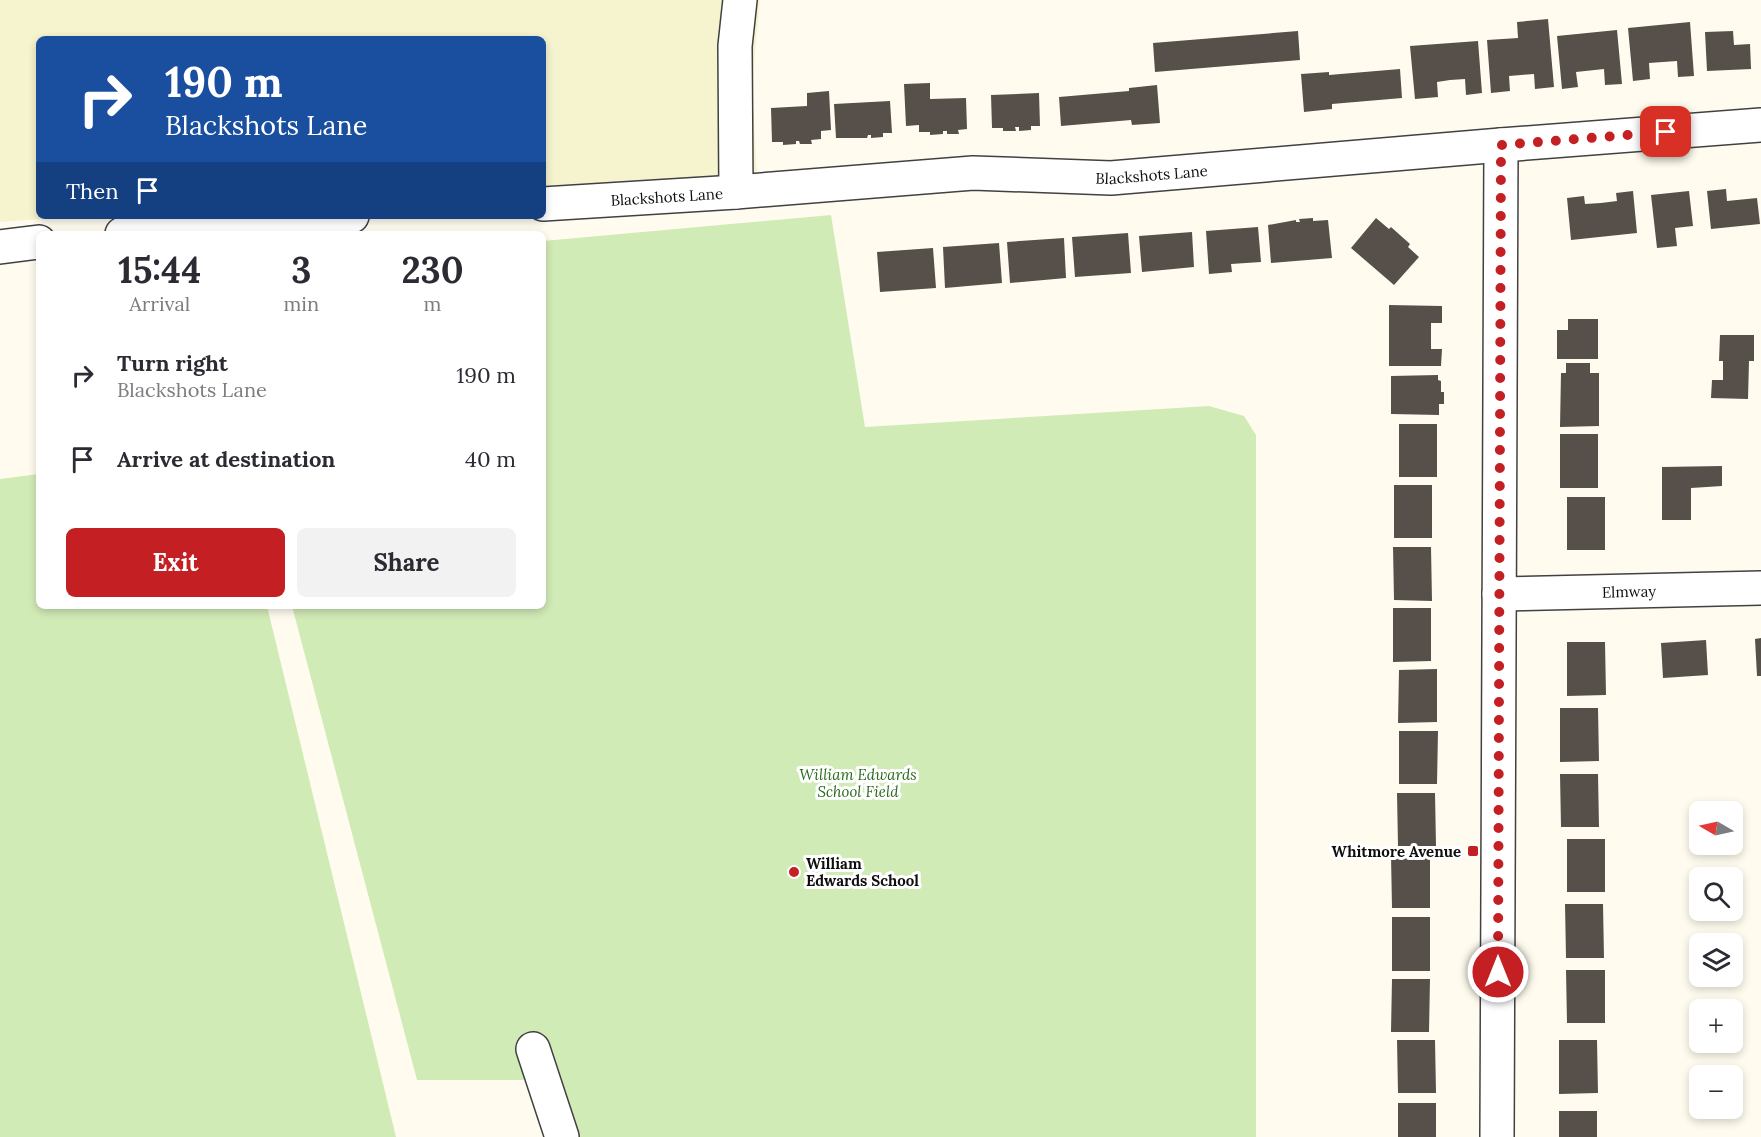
<!DOCTYPE html>
<meta charset="utf-8">
<style>
:root{--surface:#fff;--page:#f2f2f3;--text:#2b2b33;--muted:#7c7c81;--accent:#c42024}
body{margin:0;font-family:Lora,serif;background:var(--page);color:var(--text);height:100vh;display:flex;flex-direction:column;font-size:22px;white-space:nowrap}
*{box-sizing:border-box;margin:0}
p{font-size:20px;color:var(--muted)}
.icon{flex:none;width:33px;height:33px;fill:none;stroke:currentColor;stroke-width:2;stroke-linecap:round;stroke-linejoin:round}
.map{position:relative;flex:1;overflow:hidden}
.sheet{position:absolute;left:36px;top:231px;width:510px;height:378px;display:flex;flex-direction:column;background:var(--surface);border-radius:9px;box-shadow:0 3px 9px #0003}
.sheet>*{flex:none}
.banner{position:absolute;left:36px;top:36px;width:510px;height:183px;border-radius:9px;box-shadow:0 3px 9px #0003;background:#1a4fa0;color:#fff;overflow:hidden}
.needle{width:39px;rotate:279deg}
.controls{position:absolute;left:1689px;top:801px;display:grid;gap:12px}
.controls a{display:grid;place-items:center;width:54px;height:54px;border-radius:9px;background:var(--surface);box-shadow:0 3px 9px #0003;font-size:30px}
.pin{position:absolute;display:grid;place-items:center;width:51px;height:51px;color:#fff;margin:-26px;border-radius:12px;box-shadow:0 3px 9px #0006}
.me{position:absolute;width:66px;margin:-33px;rotate:0deg;stroke-linejoin:round;filter:drop-shadow(0 0 4px #0008)}
.turn{display:flex;align-items:center;gap:21px;height:126px;padding:0 30px;font-size:27px}
.turn .icon{width:78px;height:78px;stroke-width:2.5}
.turn b{display:block;font-size:42px;line-height:51px}
.then{display:flex;align-items:center;height:57px;padding:0 30px;background:#0003;gap:12px;font-size:22px}
.eta{display:flex;justify-content:space-evenly;align-items:center;height:102px;text-align:center}
.eta b{font-size:36px;font-weight:800;line-height:42px}
.action{display:flex;gap:12px;margin-top:auto;padding:12px 30px}
.action a{flex:1;height:69px;border-radius:9px;background:var(--accent);color:#fff;font-size:24px;font-weight:800;line-height:69px;text-align:center}
.action a+a{background:var(--page);color:var(--text)}
ul{padding:0;list-style:none}
li{display:flex;align-items:center;gap:18px;height:84px;padding:0 30px}
li div{flex:1}
li b{display:block;font-size:22px}
li em{font-style:normal}
.map>svg:first-child{display:block}
.farmland{fill:#f6f4ce}
.green{fill:#d1ebb7}
.building{fill:#574f4a}
.lines{fill:none;stroke-linecap:round;stroke-linejoin:round}
.minor-casing{stroke:#414141;stroke-width:36}
.minor{stroke:#fff;stroke-width:33}
.route{stroke:#c42024;stroke-width:10;stroke-dasharray:0 18}
.poi-dot{fill:#c42024;stroke:#fff;stroke-width:2}
.labels{text-anchor:middle;dominant-baseline:central;stroke-width:6;stroke-linejoin:round;paint-order:stroke}
.street-label{font-size:15px;fill:#0e0e0e;stroke:#fff}
.park-label{font-size:15px;font-style:italic;fill:#2a691b;stroke:#fff}
.poi-label{font-size:15px;font-weight:bold;fill:#0e0e0e;stroke:#fff;text-anchor:end}
</style>
<div class="map">
<svg width="1761" height="1137" viewBox="0 0 1761 1137">
<rect width="100%" height="100%" fill="#fffcef"/>
<path class="farmland" d="M0,0H760L752,85L757,174L543,187V39H39V216H87L0,222Z"/>
<path class="green" d="M831,215L865,427L1209,406L1244,416L1256,435V1137H545L536,1080H417L292,606H543V241Z
M39,474V606H267L396,1137H0V479Z"/>
<path class="building" d="M1548,19L1554,87L1535,89L1534,74L1521,75L1509,76L1510,91L1491,93L1487,40L1518,38L1517,22Z
M1690,22L1694,76L1678,77L1677,61L1649,63L1650,79L1633,81L1628,28Z
M1617,30L1622,84L1605,85L1604,69L1576,72L1578,87L1562,89L1557,36Z
M1298,31L1300,60L1155,72L1153,43Z
M1733,31L1734,45L1750,44L1751,69L1707,71L1705,32Z
M1478,41L1482,93L1466,95L1465,79L1450,80L1437,82L1438,97L1415,99L1410,46Z
M1400,69L1402,98L1332,104V109L1304,112L1301,74L1329,72V75Z
M930,83V99L966,98L967,129L958,130L959,134H947V131H943V134L930,135V132H919V125L906,126L904,84Z
M1157,85L1160,123L1132,125L1131,120L1061,126L1059,97L1129,91V88Z
M829,91L831,130L821,131V139L811,140L812,144H800L799,141H796V144L783,145V142H772L771,108L807,106V93Z
M1039,93L1040,126H1031V130L1019,131V127H1015L1016,131H1003V128H992L991,95Z
M890,101L892,133H883V137L871,138V135H868L867,138H836L834,104Z
M1726,189L1727,201L1757,198L1760,224L1711,229L1707,191Z
M1633,191L1637,233L1571,240L1567,198L1584,196L1585,204L1601,203L1617,201L1616,193Z
M1689,191L1693,226L1675,228L1677,246L1657,248L1651,195Z
M1313,218V221L1328,220L1332,258L1271,263L1268,225L1296,220V222H1300L1299,219Z
M1376,218L1389,229L1391,227L1410,244L1408,247L1419,257L1394,285L1351,248Z
M1258,227L1261,262L1231,264L1232,272L1209,274L1206,231Z
M1192,232L1194,267L1142,272L1139,236Z
M1128,233L1131,273L1075,277L1072,237Z
M1064,238L1066,278L1010,283L1007,242Z
M999,243L1002,283L945,288L943,247Z
M933,248L936,288L880,292L877,252Z
M1389,305L1442,306V323H1431V349H1442L1441,366H1389Z
M1568,319H1598V359H1557V330H1568Z
M1720,335H1754V361H1749L1748,399L1711,398L1712,380H1723V361H1719Z
M1566,363H1590V373H1599V426L1560,427L1561,373H1566Z
M1438,375V380L1441,381V392H1444V404H1439V415L1391,414V376Z
M1399,424H1437V477H1399Z
M1560,434H1598V488H1560Z
M1722,466V486L1691,488V520H1662V467Z
M1394,485H1432V538H1394Z
M1567,497H1605V550H1567Z
M1393,547H1431L1432,601L1394,600Z
M1393,608H1431V661L1393,662Z
M1761,638V676H1757L1755,639Z
M1706,640L1708,675L1663,678L1661,643Z
M1567,642H1605L1606,695L1567,696Z
M1437,669V722L1398,723L1399,670Z
M1560,708H1598L1599,761L1560,762Z
M1399,731H1438L1437,784H1399Z
M1560,774H1598L1599,827H1561Z
M1397,793H1435L1436,846H1398Z
M1567,839H1605V892H1567Z
M1391,855H1430V908H1392Z
M1565,904H1603L1604,958H1566Z
M1392,917H1430V971H1392Z
M1566,970H1605V1023H1567Z
M1392,979H1430L1429,1032H1391Z
M1397,1040H1435L1436,1093H1398Z
M1559,1040H1597L1598,1093L1559,1094Z
M1398,1103H1436V1137H1398Z
M1559,1111H1597V1137H1559Z"/>
<g class="lines">
<g class="minor-casing">
<g id="minor">
<path d="M736,192L735,46L740,0"/>
<path id="s1" d="M543,204L736,192L973,173L1111,178L1501,145L1761,125"/>
<path d="M122,234L352,216"/>
<path d="M0,247L39,242"/>
<path id="s2" d="M1499,594L1761,588"/>
<path d="M533,1049L562,1137"/>
<path d="M1497,1137L1501,145"/>
</g>
</g>
<use href="#minor" class="minor"/>
</g>
<g class="lines">
<path class="route" d="M1498,972L1501,145L1666,132"/>
</g>
<g class="poi-dot">
<rect x="1467" y="845" width="12" height="12" rx="3"/>
<circle cx="794" cy="872" r="6"/>
</g>
<g class="labels">
<g class="street-label">
<text stroke="none"><textPath href="#s1" startOffset="610">Blackshots Lane</textPath></text>
<text stroke="none"><textPath href="#s1" startOffset="124">Blackshots Lane</textPath></text>
<text stroke="none"><textPath href="#s2" startOffset="130">Elmway</textPath></text>
</g>
<g class="park-label">
<text x="858" y="774">William Edwards<tspan x="858" dy="17">School Field</tspan></text>
</g>
<g class="poi-label">
<text x="1461" y="851">Whitmore Avenue</text>
<text x="806" y="863" text-anchor="start">William<tspan x="806" dy="17">Edwards School</tspan></text>
</g>
</g>
</svg>
<div class="controls">
<a><svg class="needle" viewBox="-14 -14 28 28"><path d="M0-13l5 13h-10z" fill="#e53935"/><path d="M0 13l5-13h-10z" fill="#7c7c81"/></svg></a>
<a><svg class="icon" aria-label="search" viewBox="0 0 24 24"><circle cx="10" cy="10" r="6"/><path d="M15 15l6 6"/></svg></a>
<a><svg class="icon" aria-label="layers" viewBox="0 0 24 24"><path d="M12 4l9 5-9 5-9-5zM3 14l9 5 9-5"/></svg></a>
<a>+</a>
<a>−</a>
</div>
<div class="pin" style="left:1666px;top:132px;background:#d93025"><svg class="icon" aria-label="arrive" viewBox="0 0 24 24"><path d="M6 21V4h12l-3 4 3 4H6"/></svg></div>
<svg class="me" style="left:1498px;top:972px" viewBox="-20 -20 40 40"><circle r="17" fill="#c42024" stroke="#fff" stroke-width="3"/><path d="M0-11L8 9 0 5-8 9z" fill="#fff"/></svg>
<div class="banner">
<div class="turn"><svg class="icon" aria-label="right" viewBox="0 0 24 24"><path d="M7 20v-9h11M14 6l5 5-5 5"/></svg><div><b>190 m</b>Blackshots Lane</div></div>
<div class="then">Then<svg class="icon" aria-label="arrive" viewBox="0 0 24 24"><path d="M6 21V4h12l-3 4 3 4H6"/></svg></div>
</div>
<section class="sheet">
<div class="eta">
<div><b>15:44</b><p>Arrival</p></div>
<div><b>3</b><p>min</p></div>
<div><b>230</b><p>m</p></div>
</div>
<ul>
<li><svg class="icon" aria-label="right" viewBox="0 0 24 24"><path d="M7 20v-9h11M14 6l5 5-5 5"/></svg><div><b>Turn right</b><p>Blackshots Lane</p></div><em>190 m</em></li>
<li><svg class="icon" aria-label="arrive" viewBox="0 0 24 24"><path d="M6 21V4h12l-3 4 3 4H6"/></svg><div><b>Arrive at destination</b></div><em>40 m</em></li>
</ul>
<div class="action"><a>Exit</a><a>Share</a></div>
</section>
</div>
